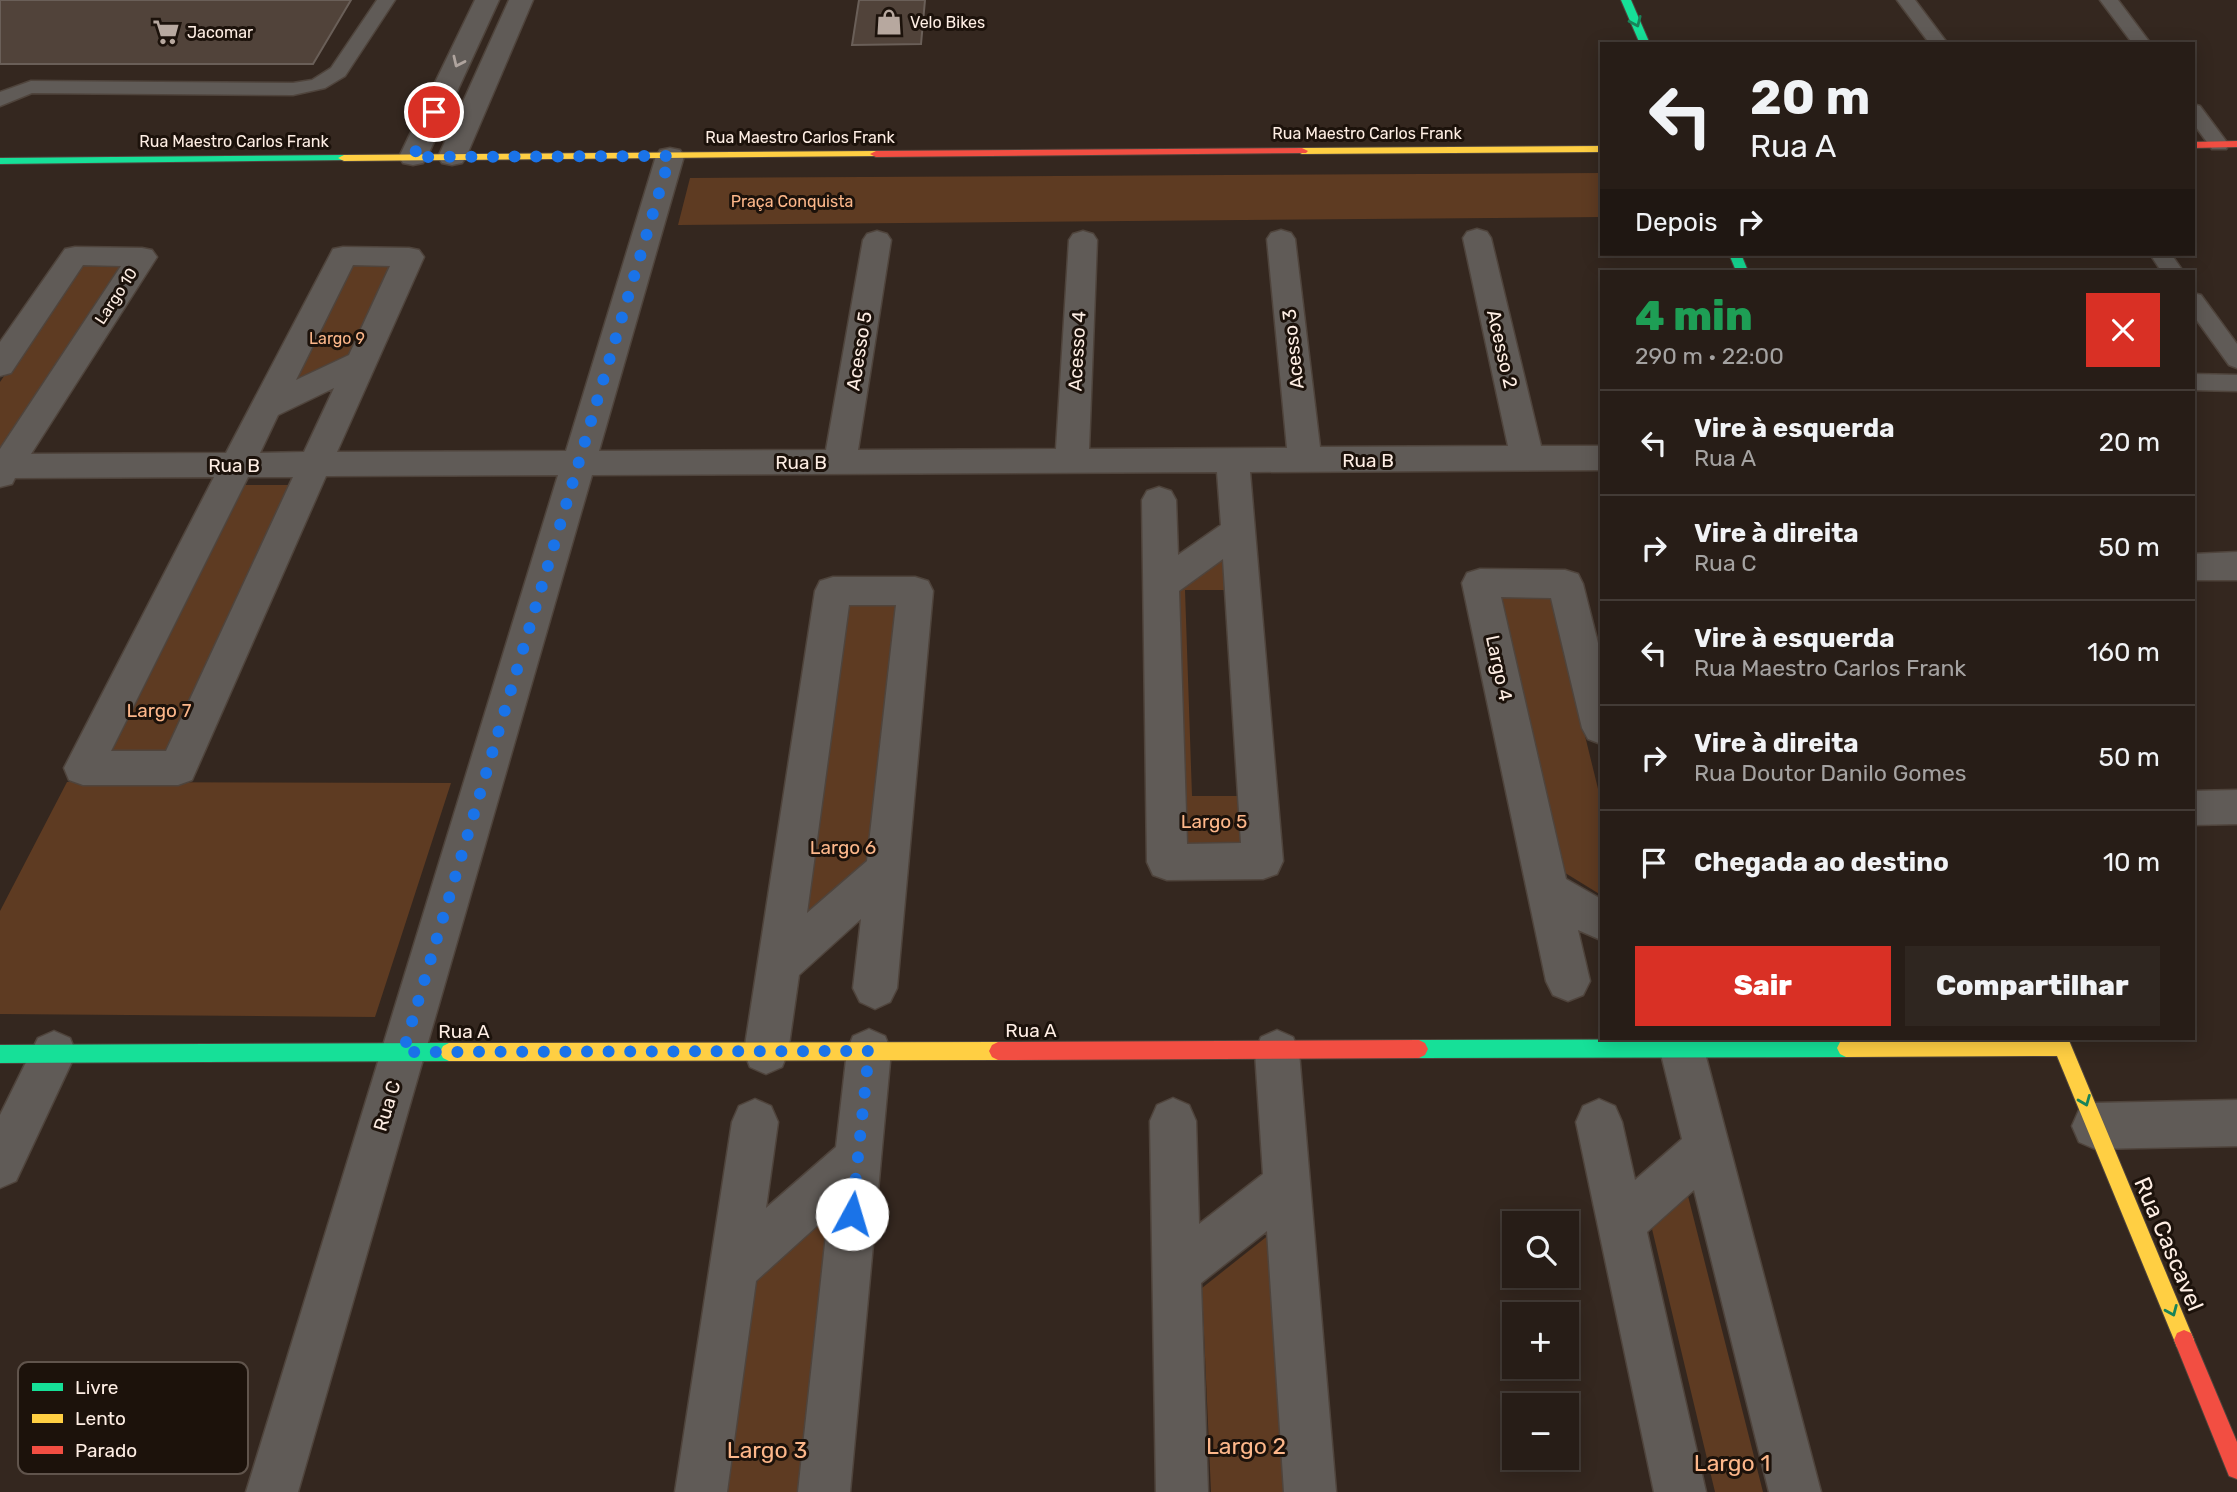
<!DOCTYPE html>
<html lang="pt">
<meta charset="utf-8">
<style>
:root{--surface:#271d17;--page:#2f2620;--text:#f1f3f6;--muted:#a4a2a1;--line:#433b36;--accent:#d93025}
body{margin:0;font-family:Rubik,sans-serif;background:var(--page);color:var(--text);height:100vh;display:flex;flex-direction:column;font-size:26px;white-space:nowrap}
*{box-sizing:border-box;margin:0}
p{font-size:23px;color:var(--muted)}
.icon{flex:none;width:38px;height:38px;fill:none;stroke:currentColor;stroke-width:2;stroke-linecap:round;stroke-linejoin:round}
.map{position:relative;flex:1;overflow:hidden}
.side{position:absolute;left:1600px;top:270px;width:595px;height:770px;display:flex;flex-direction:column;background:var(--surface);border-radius:0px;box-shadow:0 4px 18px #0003,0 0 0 2px var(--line)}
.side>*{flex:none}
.banner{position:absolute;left:1600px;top:42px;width:595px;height:214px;border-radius:0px;box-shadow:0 4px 18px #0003,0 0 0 2px var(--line);background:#271d17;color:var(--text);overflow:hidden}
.fabs{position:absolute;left:1502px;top:1211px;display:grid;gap:14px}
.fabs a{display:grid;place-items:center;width:77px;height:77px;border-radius:0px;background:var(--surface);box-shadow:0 4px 18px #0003,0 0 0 2px var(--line);font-size:35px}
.pin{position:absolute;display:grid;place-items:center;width:60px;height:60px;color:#fff;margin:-30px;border:4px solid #fff;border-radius:50%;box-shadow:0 2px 7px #0007}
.me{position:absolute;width:77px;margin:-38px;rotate:6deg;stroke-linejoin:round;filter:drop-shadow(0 0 5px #0008)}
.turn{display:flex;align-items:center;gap:24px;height:147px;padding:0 35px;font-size:32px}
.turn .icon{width:91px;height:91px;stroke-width:2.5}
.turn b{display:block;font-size:49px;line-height:60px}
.then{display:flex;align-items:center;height:66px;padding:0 35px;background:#0003;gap:14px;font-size:26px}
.round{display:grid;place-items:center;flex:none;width:74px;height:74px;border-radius:0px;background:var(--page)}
.summary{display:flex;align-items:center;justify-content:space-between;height:119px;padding:0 35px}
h1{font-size:42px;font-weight:800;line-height:52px;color:#1e9e55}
.cta{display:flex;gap:14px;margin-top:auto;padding:14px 35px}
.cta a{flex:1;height:80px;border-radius:0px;background:var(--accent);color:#fff;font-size:28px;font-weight:800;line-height:80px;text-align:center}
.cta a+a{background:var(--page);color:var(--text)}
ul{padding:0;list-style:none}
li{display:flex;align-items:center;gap:21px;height:105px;padding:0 35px;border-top:2px solid var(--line)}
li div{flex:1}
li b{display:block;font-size:26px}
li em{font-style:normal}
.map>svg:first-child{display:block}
.green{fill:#5e3b22}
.building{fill:#51433a;stroke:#6a5f58;stroke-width:2}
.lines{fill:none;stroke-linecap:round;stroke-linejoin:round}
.lane-casing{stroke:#4f443c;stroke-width:3}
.street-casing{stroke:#4f443c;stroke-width:3}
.fast-casing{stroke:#4f443c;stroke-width:2}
.slow-casing{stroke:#4f443c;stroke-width:2}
.jam-casing{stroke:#4f443c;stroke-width:2}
.lane{fill:#605b57;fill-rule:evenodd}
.street{fill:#605b57;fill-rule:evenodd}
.fast{fill:#16e098;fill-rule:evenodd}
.slow{fill:#ffcf43;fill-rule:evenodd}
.jam{fill:#f24e42;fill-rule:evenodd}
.oneway{stroke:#198359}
.oneway2{stroke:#afa49e}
.route{stroke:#1a73e8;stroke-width:12;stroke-dasharray:0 21.6}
.labels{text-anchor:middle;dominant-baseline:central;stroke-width:6;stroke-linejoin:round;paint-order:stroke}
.far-poi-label{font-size:16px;fill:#feeee4;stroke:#1c120b;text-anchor:start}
.far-street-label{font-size:16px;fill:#feeee4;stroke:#1c120b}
.far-park-label{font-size:16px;fill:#fdb78a;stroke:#1c120b}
.street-label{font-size:19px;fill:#feeee4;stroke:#1c120b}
.park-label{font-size:19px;fill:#fdb78a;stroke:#1c120b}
.near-street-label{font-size:23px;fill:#feeee4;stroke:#1c120b}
.near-park-label{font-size:23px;fill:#fdb78a;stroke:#1c120b}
.key{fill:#1c120b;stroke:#60544c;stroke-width:2}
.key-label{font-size:19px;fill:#feeee4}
</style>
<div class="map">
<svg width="2237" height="1492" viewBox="0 0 2237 1492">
<rect width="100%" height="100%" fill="#34271f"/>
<path class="green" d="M1601,173V217L678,225L690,178Z
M81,263L127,264L0,454V382Z
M352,263H396L350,358L289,386Z
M240,485H293L169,751L109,752Z
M1226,551L1229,590H1185L1192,796H1241L1243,847L1181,846L1172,588Z
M1502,597H1551L1601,801V895L1562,871Z
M848,602H898L869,861L804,920Z
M67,782L451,783L375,1017L0,1014V911Z
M1688,1196L1763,1492H1715L1652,1229Z
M832,1202L801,1492H722L752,1274Z
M1270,1234L1287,1492H1211L1202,1288Z"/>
<path class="building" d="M0,0H351L313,64H0Z
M859,0H925L921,44L852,45Z"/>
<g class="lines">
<g class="lane-casing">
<path id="lane" d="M377,0H395L345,76L325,88L293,95L32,93L0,106V92L31,81L293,83L312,80L331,68Z
M1897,0H1915L1948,44H1930Z
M2100,0H2118L2151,44H2133Z
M2193,104L2200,106L2226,141L2229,145L2226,149H2212L2193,123Z
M2150,254H2171L2183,271H2161Z
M2193,293L2201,295L2237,344V368L2229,365L2193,315Z
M2193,374L2237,375V391L2193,390Z"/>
</g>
<g class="street-casing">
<path id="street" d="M475,0H499L427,157L423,163L413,165L403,163L399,157Z
M509,0H533L466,157L462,163L452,165L442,163L438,157Z
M670,148L680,150L684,156L599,451L826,450L863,240L867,234L877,231L887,234L891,240L858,450L1056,449L1069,240L1073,234L1083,231L1093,234L1097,240L1089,449L1287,448L1267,239L1271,233L1281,230L1291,233L1295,239L1320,447L1508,446L1463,238L1467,232L1477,229L1487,232L1491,238L1541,446H1601V470L1250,472L1283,861L1277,874L1263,879L1167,880L1153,875L1147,862L1142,500L1147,491L1159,487L1171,491L1176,500L1178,555L1221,525L1217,472L592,475L298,1492H246L558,475L326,476L192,780L178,785H83L69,780L64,768L214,477L15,478L12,484L0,487V449L121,266L83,265L11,373L0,376V342L65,249L75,247L142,248L152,250L157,257L31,454L226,453L333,249L343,247L409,248L419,250L424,257L337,452L566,451L656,156L660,150ZM353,265L390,266L349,355L296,380ZM334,388L304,452L260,453L278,415ZM248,477H293L166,751H111ZM1223,559L1241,843L1187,844L1179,591Z
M2237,552V580H2193V554Z
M1480,569L1565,570L1578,574L1583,584L1601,655V744L1588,739L1582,728L1551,598L1501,597L1566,879L1601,899V940L1578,930L1590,981L1583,995L1568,1001L1553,995L1546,981L1462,583L1467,573Z
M833,577H915L928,581L933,591L897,988L890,1002L875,1009L860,1002L853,988L861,919L799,975L788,1052L782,1067L766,1074L750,1067L744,1052L815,591L820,581ZM849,605H896L867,861L807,913Z
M2237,790V824L2193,825V791Z
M869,1029L885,1036L891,1051L850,1492H798L828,1216L756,1281L727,1492H675L732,1122L739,1106L755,1099L771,1106L778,1122L766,1208L836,1147L847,1051L853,1036Z
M1277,1030L1293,1037L1299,1052L1336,1492H1284L1267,1231L1201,1283L1208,1492H1156L1150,1121L1157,1105L1173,1098L1189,1105L1196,1121L1199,1224L1263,1174L1255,1052L1261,1037Z
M54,1031L70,1038L76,1053L16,1181L0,1188V1115L38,1038Z
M1657,1038H1701L1821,1492H1769L1694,1190L1647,1232L1706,1492H1654L1576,1122L1583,1106L1599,1099L1615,1106L1622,1122L1635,1180L1682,1139Z
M2237,1100V1146L2095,1149L2079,1142L2072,1126L2079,1110L2095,1103Z"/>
</g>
<g class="fast-casing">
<path id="fast" d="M1621,0H1631L1650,44H1640Z
M344,155L350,158L348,160L0,164V158Z
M1729,254H1741L1748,271H1736Z
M1846,1039L1852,1042L1855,1048L1852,1054L1846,1057L1419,1058L1413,1055L1410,1049L1413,1043L1419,1040Z
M449,1043L455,1046L458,1052L455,1058L449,1061L0,1063V1045Z"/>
</g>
<g class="slow-casing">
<path id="slow" d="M1601,146V152L1302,154L1296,151L1302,148Z
M876,151L880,152V156L344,161L338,158L344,155Z
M2068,1038L2194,1340L2191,1347L2184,1350L2177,1347L2057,1056L1846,1057L1840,1054L1837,1048L1840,1042L1846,1039Z
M998,1042L1004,1045L1007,1051L1004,1057L998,1060L449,1061L443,1058L440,1052L443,1046L449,1043Z"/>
</g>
<g class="jam-casing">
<path id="jam" d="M2237,141V147L2193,148V142Z
M1302,148L1308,151L1306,153L876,157L870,154L876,151Z
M1419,1040L1425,1043L1428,1049L1425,1055L1419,1058L998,1060L992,1057L989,1051L992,1045L998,1042Z
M2184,1330L2191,1333L2237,1442V1479L2229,1476L2174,1340L2177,1333Z"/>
</g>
<use href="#lane" class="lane"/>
<use href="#street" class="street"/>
<use href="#fast" class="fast"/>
<use href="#slow" class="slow"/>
<use href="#jam" class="jam"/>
</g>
<defs><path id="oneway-chevron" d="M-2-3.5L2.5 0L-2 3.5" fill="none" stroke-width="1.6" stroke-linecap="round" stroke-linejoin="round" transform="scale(1.75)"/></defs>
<g class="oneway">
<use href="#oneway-chevron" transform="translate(1636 22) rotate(66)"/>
<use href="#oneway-chevron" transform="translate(2085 1101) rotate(68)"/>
<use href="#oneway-chevron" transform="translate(2172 1311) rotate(67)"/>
</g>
<use class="oneway2" href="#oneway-chevron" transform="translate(458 62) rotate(115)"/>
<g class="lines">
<path class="route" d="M434,112L413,157L670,156L403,1052L869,1051L852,1214"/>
</g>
<defs>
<g id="shop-bare" transform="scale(2.1)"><path d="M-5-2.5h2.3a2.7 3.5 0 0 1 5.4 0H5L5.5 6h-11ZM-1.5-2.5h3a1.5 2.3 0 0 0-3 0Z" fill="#b7a89f" stroke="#1c120b" stroke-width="2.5" paint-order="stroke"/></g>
<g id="supermarket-bare" transform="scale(2.1)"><path d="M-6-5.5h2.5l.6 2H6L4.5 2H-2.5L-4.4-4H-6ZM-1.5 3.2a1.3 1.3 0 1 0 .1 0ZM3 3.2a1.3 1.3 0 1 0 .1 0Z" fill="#b7a89f" stroke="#1c120b" stroke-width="2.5" paint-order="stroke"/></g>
</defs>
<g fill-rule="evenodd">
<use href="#shop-bare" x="889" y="22"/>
<use href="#supermarket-bare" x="166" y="32"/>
</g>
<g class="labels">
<g class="far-poi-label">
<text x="910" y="22">Velo Bikes</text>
<text x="187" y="32">Jacomar</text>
</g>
<g class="far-street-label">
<text x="1367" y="133">Rua Maestro Carlos Frank</text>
<text x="800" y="137">Rua Maestro Carlos Frank</text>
<text x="234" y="141">Rua Maestro Carlos Frank</text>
<text transform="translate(116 296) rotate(-57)">Largo 10</text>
</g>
<g class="far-park-label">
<text x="792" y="201">Praça Conquista</text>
<text x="337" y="338">Largo 9</text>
</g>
<g class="street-label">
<text transform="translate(1293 349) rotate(-96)">Acesso 3</text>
<text transform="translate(1502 349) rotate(77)">Acesso 2</text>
<text transform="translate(859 351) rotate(-81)">Acesso 5</text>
<text transform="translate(1077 351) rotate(-87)">Acesso 4</text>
<text x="1368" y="460">Rua B</text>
<text x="801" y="462">Rua B</text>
<text x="234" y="465">Rua B</text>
<text transform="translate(1499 668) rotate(78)">Largo 4</text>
<text x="1031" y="1030">Rua A</text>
<text x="464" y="1031">Rua A</text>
<text transform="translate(387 1106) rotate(-73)">Rua C</text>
</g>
<g class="park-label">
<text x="159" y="710">Largo 7</text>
<text x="1214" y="821">Largo 5</text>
<text x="843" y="847">Largo 6</text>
</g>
<g class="near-street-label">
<text transform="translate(2169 1244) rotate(67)">Rua Cascavel</text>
</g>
<g class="near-park-label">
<text x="1246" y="1446">Largo 2</text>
<text x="767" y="1450">Largo 3</text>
<text x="1732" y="1463">Largo 1</text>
</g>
</g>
<rect x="18" y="1362" width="230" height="112" rx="10" class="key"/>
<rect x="32" y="1383" width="31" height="8" fill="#16e098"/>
<rect x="32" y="1414" width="31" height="9" fill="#ffcf43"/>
<rect x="32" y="1446" width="31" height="8" fill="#f24e42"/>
<g class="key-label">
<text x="75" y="1394">Livre</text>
<text x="75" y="1425">Lento</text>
<text x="75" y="1457">Parado</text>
</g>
</svg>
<div class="fabs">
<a><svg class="icon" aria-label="search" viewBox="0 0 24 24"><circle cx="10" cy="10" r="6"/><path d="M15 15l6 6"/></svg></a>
<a>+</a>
<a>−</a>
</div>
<div class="pin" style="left:434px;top:112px;background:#d93025"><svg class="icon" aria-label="arrive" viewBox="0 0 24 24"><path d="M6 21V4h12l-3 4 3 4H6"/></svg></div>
<svg class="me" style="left:852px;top:1214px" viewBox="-20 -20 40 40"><circle r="19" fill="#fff"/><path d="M0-13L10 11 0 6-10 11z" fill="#1a73e8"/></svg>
<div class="banner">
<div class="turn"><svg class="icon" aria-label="left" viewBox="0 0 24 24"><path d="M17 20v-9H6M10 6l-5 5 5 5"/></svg><div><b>20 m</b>Rua A</div></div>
<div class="then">Depois<svg class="icon" aria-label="right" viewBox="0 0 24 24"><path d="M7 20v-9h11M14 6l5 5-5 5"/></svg></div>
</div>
<section class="side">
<div class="summary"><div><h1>4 min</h1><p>290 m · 22:00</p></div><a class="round" style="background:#d93025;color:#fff"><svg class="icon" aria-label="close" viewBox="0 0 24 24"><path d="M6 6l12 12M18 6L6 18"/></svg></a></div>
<ul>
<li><svg class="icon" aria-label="left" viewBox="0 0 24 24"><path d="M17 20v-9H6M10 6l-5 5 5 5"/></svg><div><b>Vire à esquerda</b><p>Rua A</p></div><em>20 m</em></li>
<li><svg class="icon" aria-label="right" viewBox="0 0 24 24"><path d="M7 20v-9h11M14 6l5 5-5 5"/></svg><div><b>Vire à direita</b><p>Rua C</p></div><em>50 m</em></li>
<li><svg class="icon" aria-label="left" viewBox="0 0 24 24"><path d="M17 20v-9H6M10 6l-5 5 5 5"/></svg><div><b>Vire à esquerda</b><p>Rua Maestro Carlos Frank</p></div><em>160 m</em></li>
<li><svg class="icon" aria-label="right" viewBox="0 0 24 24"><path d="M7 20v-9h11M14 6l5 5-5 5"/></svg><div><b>Vire à direita</b><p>Rua Doutor Danilo Gomes</p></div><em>50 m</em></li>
<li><svg class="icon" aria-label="arrive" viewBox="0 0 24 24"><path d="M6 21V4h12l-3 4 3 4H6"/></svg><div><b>Chegada ao destino</b></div><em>10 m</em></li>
</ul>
<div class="cta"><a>Sair</a><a>Compartilhar</a></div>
</section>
</div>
